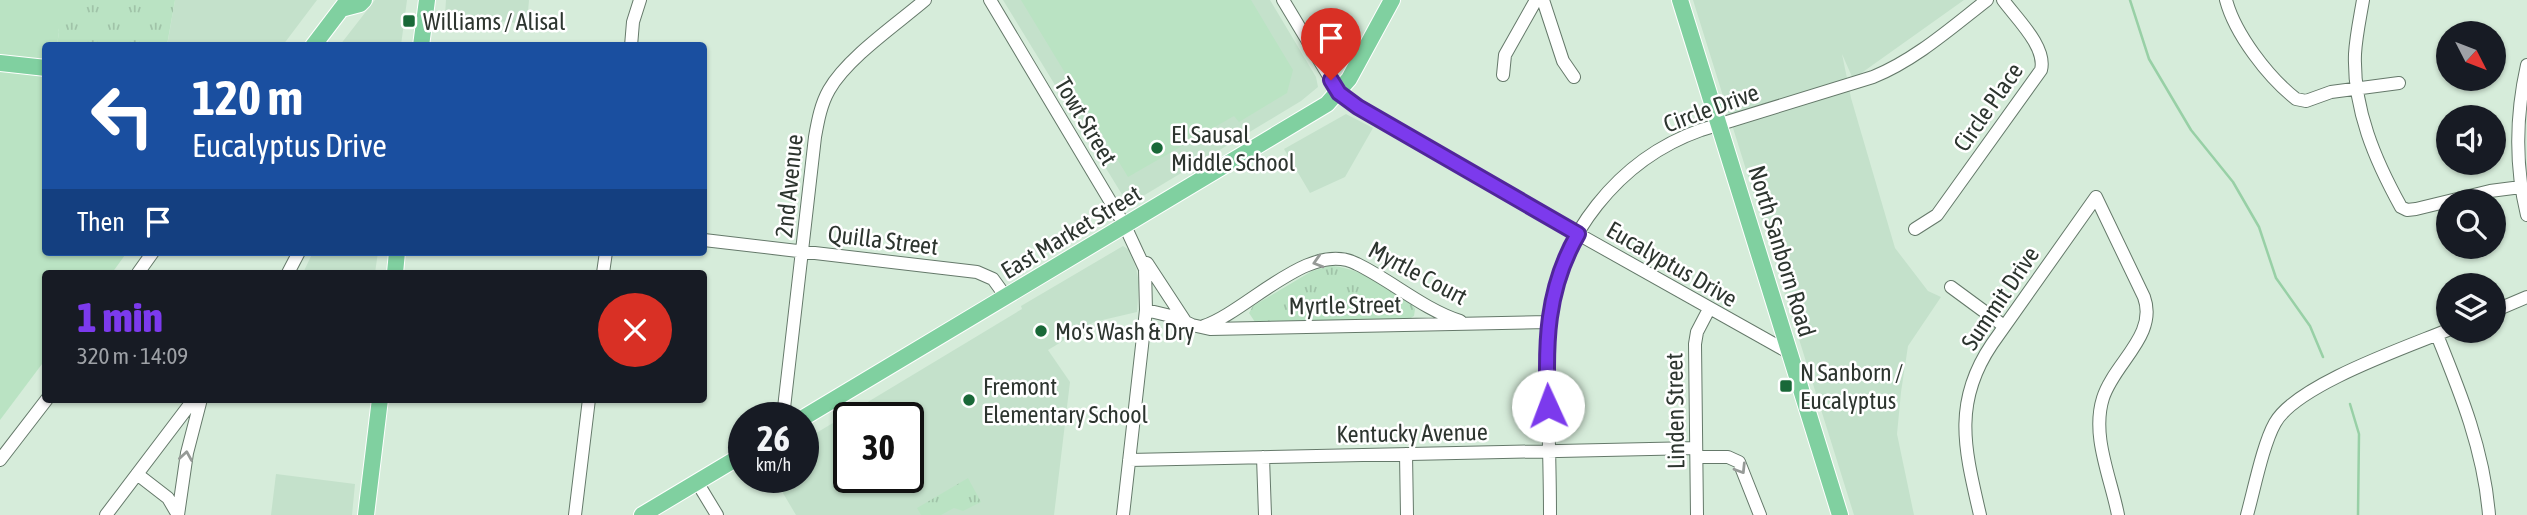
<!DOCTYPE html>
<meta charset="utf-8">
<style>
:root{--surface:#171b24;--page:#242831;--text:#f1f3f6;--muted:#9ea1a6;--accent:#7c3aed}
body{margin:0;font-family:"Asap Condensed",sans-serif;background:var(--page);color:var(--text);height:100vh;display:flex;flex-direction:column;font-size:26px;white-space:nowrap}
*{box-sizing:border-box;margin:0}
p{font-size:23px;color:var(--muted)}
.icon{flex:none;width:38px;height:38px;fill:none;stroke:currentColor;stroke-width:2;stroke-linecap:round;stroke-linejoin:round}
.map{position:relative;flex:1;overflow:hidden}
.drawer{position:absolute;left:42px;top:270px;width:665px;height:133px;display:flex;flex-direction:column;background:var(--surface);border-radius:7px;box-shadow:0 2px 5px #0004}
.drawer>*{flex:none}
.banner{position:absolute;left:42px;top:42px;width:665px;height:214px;border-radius:7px;box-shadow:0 2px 5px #0004;background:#1a4fa0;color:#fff;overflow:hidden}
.needle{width:46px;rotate:132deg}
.buttons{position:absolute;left:2436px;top:21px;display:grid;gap:14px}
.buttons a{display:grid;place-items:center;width:70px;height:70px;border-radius:50%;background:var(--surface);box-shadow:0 2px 5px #0004;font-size:35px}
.speed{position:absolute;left:728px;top:402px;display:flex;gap:14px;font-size:35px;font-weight:700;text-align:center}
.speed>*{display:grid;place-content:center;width:91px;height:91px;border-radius:50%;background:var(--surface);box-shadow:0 2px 5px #0004;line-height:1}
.speed small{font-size:18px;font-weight:400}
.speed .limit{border:4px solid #111;border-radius:10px;background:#fff;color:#111}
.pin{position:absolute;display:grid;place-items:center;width:60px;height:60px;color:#fff;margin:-72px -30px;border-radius:50% 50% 50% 0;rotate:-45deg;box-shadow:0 0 7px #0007}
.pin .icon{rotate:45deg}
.me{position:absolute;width:77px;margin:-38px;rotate:358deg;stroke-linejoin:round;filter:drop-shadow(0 0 5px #0008)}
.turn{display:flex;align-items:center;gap:24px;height:147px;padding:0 35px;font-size:32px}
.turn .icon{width:91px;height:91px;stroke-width:2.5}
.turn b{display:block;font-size:49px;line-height:60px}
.then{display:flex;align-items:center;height:66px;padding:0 35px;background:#0003;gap:14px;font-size:26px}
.round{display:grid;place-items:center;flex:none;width:74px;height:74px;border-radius:37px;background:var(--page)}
.overview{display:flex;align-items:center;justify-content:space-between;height:119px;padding:0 35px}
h1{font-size:42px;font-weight:800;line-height:52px;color:var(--accent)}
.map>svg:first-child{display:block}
.built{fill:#c4e1cb;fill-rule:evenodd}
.green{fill:#bae3c3}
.park{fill:url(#park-tufts)}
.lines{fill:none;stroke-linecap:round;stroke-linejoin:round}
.stream{stroke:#98d0a6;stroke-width:2.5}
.minor-casing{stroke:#65796a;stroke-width:14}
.major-casing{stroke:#fff;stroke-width:18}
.minor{stroke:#fff;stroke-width:12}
.major{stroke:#80d0a0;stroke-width:16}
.oneway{stroke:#969a97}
.route-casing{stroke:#51269a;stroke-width:18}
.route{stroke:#7c3aed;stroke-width:12}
.poi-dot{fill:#196838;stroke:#fff;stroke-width:2.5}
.labels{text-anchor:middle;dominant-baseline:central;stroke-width:5;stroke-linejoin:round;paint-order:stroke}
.poi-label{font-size:24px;fill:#2d352f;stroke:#fff;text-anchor:start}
.street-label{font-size:24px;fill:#2d352f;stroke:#fff}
</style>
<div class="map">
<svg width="2527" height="515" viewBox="0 0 2527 515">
<defs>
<pattern id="park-tufts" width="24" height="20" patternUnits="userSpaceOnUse" patternTransform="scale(1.75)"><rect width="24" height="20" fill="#bae3c3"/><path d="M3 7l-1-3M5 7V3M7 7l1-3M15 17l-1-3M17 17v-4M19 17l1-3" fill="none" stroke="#a0c3a8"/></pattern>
</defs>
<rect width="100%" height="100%" fill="#d6ecda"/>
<path class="built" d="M175,0H317L283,45L167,46Z
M375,0H407L401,45H340Z
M446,0H529L527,24L445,15Z
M1003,0H1270L1316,77L1318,87L1301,101L1133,202L1126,201Z
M1693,0H1964L1853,79L1842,54L1851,98L1895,248L1928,291L1941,297L1908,346L1901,392L1897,434L1914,515H1854Z
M1346,114L1373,128L1345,177L1310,193L1284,149Z
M1123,246L1129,250L1136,268L1139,283L1137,312L1094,322L1048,350L1070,382L1054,515H796L774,478H803V441L1022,309L1021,306ZM849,418H908V478H849Z
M313,252H378L375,273H303Z
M276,474L355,484L352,515H271Z"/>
<path class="green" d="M0,0H155L58,28L59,32L57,45L46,46V252H120L125,255L112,273H46L45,360L0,420Z
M1021,0H1251L1293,70L1287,93L1239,122L1234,116L1128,177Z"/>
<path class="park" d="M63,0H175L167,45H57L59,32L56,21Z
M1329,266C1358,266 1386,288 1411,303L1415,309L1414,316L1409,319L1255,322L1249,313L1253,306L1312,271Z
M968,478L981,502L963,511L954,508L941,515H921L917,508Z"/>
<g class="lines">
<path class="stream" d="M2130,0L2149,59L2191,130L2233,182L2259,227L2276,278L2310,326L2323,357
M2350,404L2359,434L2358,515"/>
<g class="minor-casing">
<path id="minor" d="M990,0L1125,226L1145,269L1146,310L1123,515
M1283,0L1339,93L1347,99L1578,234L1790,353
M1543,0L1563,61L1574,77
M2226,0C2235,34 2268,77 2296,99L2306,101L2331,92L2399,83
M2363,0C2360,18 2356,36 2355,54C2353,109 2375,160 2401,207L2407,210L2416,209L2490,191L2521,187
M631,46L633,22L640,0
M2527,65C2516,114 2515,166 2527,215
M1503,75L1505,55L1536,0
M1915,229L1937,215L2041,70C2047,47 2016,18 2003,0
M704,240L977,272L993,279L1006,297
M1147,263L1185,321
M138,273L153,252
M288,273L299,252
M603,273L606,252
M1951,287L2004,326
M1146,310L1175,317L1192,325L1210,329L1548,322
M2494,311L2527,297
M1204,326C1248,311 1310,239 1357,264C1392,281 1423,309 1460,321
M2437,335C2461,394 2484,451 2489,515
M791,418L784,408L815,137C818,120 821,104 829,90C847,58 897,24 925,0
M1406,454L1407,515
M1263,457L1265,515
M1697,457H1728L1739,462L1760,515
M0,460L47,399
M1129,460L1696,448
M137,474L168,498L178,515
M697,482L717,515
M106,515L194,399
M178,515L187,453L201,399
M575,515L589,399
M1550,515C1550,480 1549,444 1548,409C1547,380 1545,352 1548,324C1557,236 1619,159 1701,130L1873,77C1915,60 1951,28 1987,0
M1697,515L1695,344L1697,332L1709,309
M1980,515C1965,450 1952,403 1992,344L2096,197L2144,297C2158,335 2114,363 2103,398C2091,436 2111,478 2118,515
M2247,515C2254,490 2263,444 2275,423C2296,385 2407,347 2448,330"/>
</g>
<g class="major-casing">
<path id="major" d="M1680,0L1840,515
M341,9L360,4L364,0
M313,46L348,0
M421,46L427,0
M0,63L46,68
M395,273L397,252
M803,418L1327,104L1349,79L1392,0
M366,515L380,399
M642,515L744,454"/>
</g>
<use href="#minor" class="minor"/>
<use href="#major" class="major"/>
</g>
<defs><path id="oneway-chevron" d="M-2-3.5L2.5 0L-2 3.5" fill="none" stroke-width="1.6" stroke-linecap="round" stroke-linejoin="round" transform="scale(1.75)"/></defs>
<g class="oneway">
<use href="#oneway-chevron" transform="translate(1318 262) rotate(163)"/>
<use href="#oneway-chevron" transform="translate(186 456) rotate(-81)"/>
<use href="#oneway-chevron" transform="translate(1741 469) rotate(58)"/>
</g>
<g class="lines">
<g class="route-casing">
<path id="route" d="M1331,80L1339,93L1358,107L1578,234C1546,289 1545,345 1548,406"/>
</g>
<use href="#route" class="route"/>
</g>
<g class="poi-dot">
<rect x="402" y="14" width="14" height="14" rx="3.5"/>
<circle cx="1157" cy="148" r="7"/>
<circle cx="1041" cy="331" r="7"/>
<rect x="1779" y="379" width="14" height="14" rx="3.5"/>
<circle cx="969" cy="400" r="7"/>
</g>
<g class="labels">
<g class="poi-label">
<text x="423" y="21">Williams / Alisal</text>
<text x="1171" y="134">El Sausal<tspan x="1171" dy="28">Middle School</tspan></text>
<text x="1055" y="331">Mo's Wash &amp; Dry</text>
<text x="1800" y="372">N Sanborn /<tspan x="1800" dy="28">Eucalyptus</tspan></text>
<text x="983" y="386">Fremont<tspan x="983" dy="28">Elementary School</tspan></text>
</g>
<g class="street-label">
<text transform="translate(1988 107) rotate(-55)">Circle Place</text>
<text transform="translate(1711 108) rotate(-20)">Circle Drive</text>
<text transform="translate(1086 121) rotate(59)">Towt Street</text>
<text transform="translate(789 186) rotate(-84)">2nd Avenue</text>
<text transform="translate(1071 232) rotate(-31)">East Market Street</text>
<text transform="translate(883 240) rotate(7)">Quilla Street</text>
<text transform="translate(1782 251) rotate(73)">North Sanborn Road</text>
<text transform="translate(1672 264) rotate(30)">Eucalyptus Drive</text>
<text transform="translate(1418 273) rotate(28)">Myrtle Court</text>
<text transform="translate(2000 298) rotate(-56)">Summit Drive</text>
<text transform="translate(1345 305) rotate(-1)">Myrtle Street</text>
<text transform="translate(1675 411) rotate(-91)">Linden Street</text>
<text transform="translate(1412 433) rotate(-1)">Kentucky Avenue</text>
</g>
</g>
</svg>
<div class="buttons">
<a><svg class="needle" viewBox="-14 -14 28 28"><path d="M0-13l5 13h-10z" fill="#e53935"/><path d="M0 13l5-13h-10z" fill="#9ea1a6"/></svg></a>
<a><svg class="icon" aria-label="sound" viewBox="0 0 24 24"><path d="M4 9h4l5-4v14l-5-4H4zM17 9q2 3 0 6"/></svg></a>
<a><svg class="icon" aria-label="search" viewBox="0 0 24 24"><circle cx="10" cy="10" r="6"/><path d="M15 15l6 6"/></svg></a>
<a><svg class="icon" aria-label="layers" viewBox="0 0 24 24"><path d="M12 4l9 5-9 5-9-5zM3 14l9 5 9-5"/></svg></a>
</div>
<div class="speed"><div>26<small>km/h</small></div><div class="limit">30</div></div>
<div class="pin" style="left:1331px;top:80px;background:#d93025"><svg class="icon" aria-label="arrive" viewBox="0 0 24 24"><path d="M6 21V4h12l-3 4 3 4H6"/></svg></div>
<svg class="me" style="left:1548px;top:406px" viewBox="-20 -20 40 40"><circle r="19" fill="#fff"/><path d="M0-13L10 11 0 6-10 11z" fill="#7c3aed"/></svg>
<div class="banner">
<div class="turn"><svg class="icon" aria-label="left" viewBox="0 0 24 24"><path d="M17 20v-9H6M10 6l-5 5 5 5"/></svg><div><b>120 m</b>Eucalyptus Drive</div></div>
<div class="then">Then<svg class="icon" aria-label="arrive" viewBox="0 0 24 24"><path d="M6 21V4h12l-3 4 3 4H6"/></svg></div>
</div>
<section class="drawer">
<div class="overview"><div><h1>1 min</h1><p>320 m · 14:09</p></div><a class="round" style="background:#d93025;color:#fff"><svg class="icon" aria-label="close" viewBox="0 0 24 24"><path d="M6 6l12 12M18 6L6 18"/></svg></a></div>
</section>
</div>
